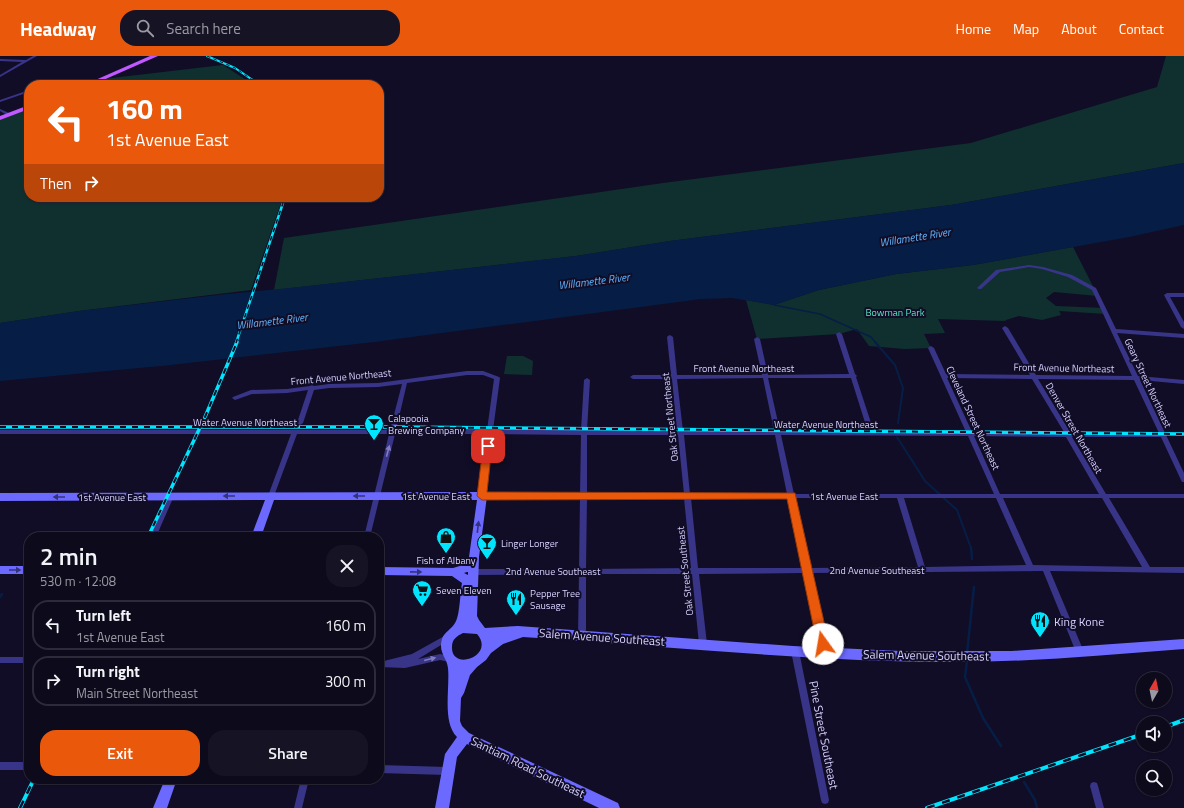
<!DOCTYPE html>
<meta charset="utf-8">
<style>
:root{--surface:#0d0a1c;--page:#161325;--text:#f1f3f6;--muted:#9a9aa3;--line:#2d2b3b;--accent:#ea580c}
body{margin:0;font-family:"Titillium Web",sans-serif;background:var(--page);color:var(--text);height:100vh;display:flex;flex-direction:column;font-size:15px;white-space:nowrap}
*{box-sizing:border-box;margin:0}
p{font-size:13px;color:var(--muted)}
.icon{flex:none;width:22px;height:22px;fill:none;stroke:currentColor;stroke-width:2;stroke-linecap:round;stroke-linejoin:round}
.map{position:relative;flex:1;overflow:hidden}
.drawer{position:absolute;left:24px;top:476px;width:360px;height:252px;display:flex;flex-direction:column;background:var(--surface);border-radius:16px;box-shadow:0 1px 3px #0004,0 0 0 1px var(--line)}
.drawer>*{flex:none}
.guide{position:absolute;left:24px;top:24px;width:360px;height:122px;border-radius:16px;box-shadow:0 1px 3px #0004,0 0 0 1px var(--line);background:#ea580c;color:#fff;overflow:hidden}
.needle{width:26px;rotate:9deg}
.buttons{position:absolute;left:1136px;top:616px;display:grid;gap:8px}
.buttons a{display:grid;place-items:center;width:36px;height:36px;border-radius:50%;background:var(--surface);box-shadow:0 1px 3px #0004,0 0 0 1px var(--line);font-size:20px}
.pin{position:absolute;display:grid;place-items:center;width:34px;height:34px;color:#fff;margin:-17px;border-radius:8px;box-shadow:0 2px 6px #0006}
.me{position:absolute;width:44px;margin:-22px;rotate:347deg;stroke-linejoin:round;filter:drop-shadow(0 0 3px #0008)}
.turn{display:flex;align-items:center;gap:14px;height:84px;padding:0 16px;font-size:18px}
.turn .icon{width:52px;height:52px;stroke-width:2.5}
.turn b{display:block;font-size:28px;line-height:34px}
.then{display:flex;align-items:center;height:38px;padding:0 16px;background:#0003;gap:8px;font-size:15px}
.round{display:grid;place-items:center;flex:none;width:42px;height:42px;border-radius:16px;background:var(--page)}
.overview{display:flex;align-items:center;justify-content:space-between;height:68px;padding:0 16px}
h1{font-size:24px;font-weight:600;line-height:30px}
.action{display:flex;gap:8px;margin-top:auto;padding:8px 16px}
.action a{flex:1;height:46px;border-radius:16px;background:var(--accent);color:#fff;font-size:16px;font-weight:600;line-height:46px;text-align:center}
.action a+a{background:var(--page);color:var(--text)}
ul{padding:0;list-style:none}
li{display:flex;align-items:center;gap:12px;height:50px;margin:0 8px 6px;padding:0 8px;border:2px solid var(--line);border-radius:16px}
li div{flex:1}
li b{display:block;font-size:15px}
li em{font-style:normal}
header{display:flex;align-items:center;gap:24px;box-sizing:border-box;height:56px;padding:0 20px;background:var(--accent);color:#fff}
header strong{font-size:19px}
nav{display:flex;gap:22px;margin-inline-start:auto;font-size:14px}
.search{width:280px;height:36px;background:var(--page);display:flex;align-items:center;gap:10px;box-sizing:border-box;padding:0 14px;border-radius:16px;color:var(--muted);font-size:15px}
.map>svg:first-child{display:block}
.green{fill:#10302f}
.water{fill:#061e46}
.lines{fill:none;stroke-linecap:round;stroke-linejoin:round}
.stream-far2{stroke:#061e46;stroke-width:1.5}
.stream-far1{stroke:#061e46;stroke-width:2}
.stream{stroke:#061e46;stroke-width:2.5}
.street{fill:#383588;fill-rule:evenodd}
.secondary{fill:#6c69ff;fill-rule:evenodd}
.primary{fill:#c059ff;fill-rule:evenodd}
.rail-far3-casing{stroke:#00e5fd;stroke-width:2}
.rail-far2-casing{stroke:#00e5fd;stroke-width:2.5}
.rail-far1-casing{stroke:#00e5fd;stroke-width:3.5}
.rail-casing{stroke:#00e5fd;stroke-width:4}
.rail-far3{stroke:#110d26;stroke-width:1;stroke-dasharray:3.5;stroke-linecap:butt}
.rail-far2{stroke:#110d26;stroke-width:1.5;stroke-dasharray:4.5;stroke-linecap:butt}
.rail-far1{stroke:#110d26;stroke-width:2;stroke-dasharray:6;stroke-linecap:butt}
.rail{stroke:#110d26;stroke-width:2.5;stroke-dasharray:8;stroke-linecap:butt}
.oneway{fill:#807cbe}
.oneway2{fill:#35327d}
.route{fill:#ea580c;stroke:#983908}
.labels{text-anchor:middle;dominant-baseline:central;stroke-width:4;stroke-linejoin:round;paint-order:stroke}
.park-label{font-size:10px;fill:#55e8c3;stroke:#110d26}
.street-label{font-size:10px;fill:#d7d2ff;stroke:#110d26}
.poi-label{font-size:10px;fill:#d7d2ff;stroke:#110d26;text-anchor:start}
.water-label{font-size:11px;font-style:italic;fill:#60b6ff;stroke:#110d26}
.near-poi-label{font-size:12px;fill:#d7d2ff;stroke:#110d26;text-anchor:start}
.near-street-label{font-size:12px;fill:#d7d2ff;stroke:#110d26}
</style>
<header>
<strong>Headway</strong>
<div class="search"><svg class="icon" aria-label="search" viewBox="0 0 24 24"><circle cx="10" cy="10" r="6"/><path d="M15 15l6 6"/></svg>Search here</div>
<nav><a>Home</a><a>Map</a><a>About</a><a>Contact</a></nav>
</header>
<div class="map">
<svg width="1184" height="752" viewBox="0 0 1184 752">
<rect width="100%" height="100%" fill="#110d26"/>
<path class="green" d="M1166,0H1184V107L951,149L670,185L576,200L274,234L284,182L663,127L971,87L1157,31Z
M223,9L254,29H87L103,23Z
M29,51V141H283L251,234L79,255L0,267V62Z
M1073,191L1098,240L1054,236L1046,242L1056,250L1104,252L1106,258L1059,255L1061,259L1042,264L1019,260L1006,264L1005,265L938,263L945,277L924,278L931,292L905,293L869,290L857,273L839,278L757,283L746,244L774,249L819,234L896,218L973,209Z
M507,300H523L533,305L532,319L504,318Z"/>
<path class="water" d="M1184,107V169L1129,181L973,209L896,218L819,234L774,249L732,242L701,243L374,286L171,309L0,325V267L79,255L218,239L299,231L576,200L670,185L951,149Z"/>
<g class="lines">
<path class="stream-far2" d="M773,247L774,249L820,258L871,281L876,287"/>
<path class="stream-far1" d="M875,286L895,309L903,332L898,367
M897,381L925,425L957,454L971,492"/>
<path class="stream" d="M971,491L972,503
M0,541L2,538
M967,597L974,531
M967,605L965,621L983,662L1001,690
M1024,726L1035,744L1037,752"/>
<path class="street" d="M33,0H37L0,21V19L22,6L0,5V3L26,4Z
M29,34V36L0,46V44Z
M0,53L9,57L10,58L7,59L0,55Z
M1029,209L1043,211L1072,219L1096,232L1116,273L1184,278V282L1117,277L1138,320L1184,324V328L1140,324L1184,417V426H1182L1181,424L1161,381H1072L1106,438H1184V442H1109L1150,511H1184V517L1050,515L1084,596L1083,598L1080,599L1077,598L1076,596L1043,515L811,517L829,596L828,598L825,599L822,598L821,596L804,517L699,518L707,588L706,590L703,591L700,590L699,588L692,518H586V579L585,581L582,582L579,581L578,579L579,518L474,519L472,518L470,516L472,514L474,513H579L580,442H480L479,440L487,378H395L370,481H364L389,378H297L274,440L273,442H269L268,440L291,378H0V374H390L402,328L378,331L329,332L314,334L303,367L300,369L297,367L308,334L287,337L252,338L235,344L232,342L233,341L251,334L287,333L310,330L312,329L314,330L329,328L378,327L467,315H483L499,321L500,322L493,374H581L584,324L587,322L590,324L587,374L677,375L672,323H633L630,321L633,319H671L667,281L668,280L670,279L673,281L677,319H762L754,283L757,281L760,283L768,319L849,318L836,278L839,276L842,278L855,318L857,320L856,321L874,376H966L928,292L929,291L931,290L934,292L946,318L1030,319L1002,272L1005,270L1008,272L1036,319L1132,320L1092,234L1068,221L1042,213L1029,211L1000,216L981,233H979L977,232L996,214ZM467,319H483L494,323L487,374H396L407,327ZM763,322L774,375H683L677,323ZM768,322H851L868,376L780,375ZM947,322L1032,323L1064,376H972ZM1038,323L1134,324L1159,377L1070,376ZM493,378L581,379L580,438H486ZM587,379H678L684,438H587ZM684,379H775L787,438H690ZM781,379L968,380L994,438H794ZM974,380L1066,381L1099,438H1000ZM587,442H684L691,512L586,513ZM691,442H788L803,512H698ZM795,442H897L918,511L810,512ZM904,442H996L1026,509L925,511ZM1003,442H1102L1142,511L1033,509Z
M1167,237H1184V241H1170L1184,266V273L1181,271L1164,239Z
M169,438H173L174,440L156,481H150Z
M448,578L451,579L452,581L451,583L418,603L440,598L452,601L453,603L452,605L449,606L440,604L405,612L379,611V605H384L412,598Z
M795,592L798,593L799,595L829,744L828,747L825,748L822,747L821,744L791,595L792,593Z
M0,601H29V607H0Z
M0,706H29V714H0Z
M379,709L447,711L450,712L451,715L450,718L447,719L379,717Z
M301,723H309L302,752H294Z
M1094,726L1097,727L1098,730L1104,752H1096L1090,730L1091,727Z"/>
<path class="secondary" d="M482,436L485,437L487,440L479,501L477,560L479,564L485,572L518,570L793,590L901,595H1012L1184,583V593C1108,599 1031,606 955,606C811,606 667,590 523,581L503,588L491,597L486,604L477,611L470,619L464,637L461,642L460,665L462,670L469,677L618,747L620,752H599L467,688L457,701L449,752H435L445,698L457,681C442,666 450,633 448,612C447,601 438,597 442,583C444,576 452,573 455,567C460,560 460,537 462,527L452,520L379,519V511L453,512L463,509L469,501L477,444H274L261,481H251L265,444L0,445V437ZM467,516H468V519L464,517ZM463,577L477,578C496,600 451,616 452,591C452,583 457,580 463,577Z
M0,510H29V518H0Z
M165,723H177L167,752H153Z"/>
<path class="primary" d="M150,0H158L92,29H84Z
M29,49V53L0,64V60Z"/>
<g class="rail-far3-casing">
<path id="rail-far3" d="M207,0L235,12L260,29"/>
</g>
<g class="rail-far2-casing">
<path id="rail-far2" d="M236,287L285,141"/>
</g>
<g class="rail-far1-casing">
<path id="rail-far1" d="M0,371H394L1184,378
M148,481L205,361L237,286"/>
</g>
<g class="rail-casing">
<path id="rail" d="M1165,671L1184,664
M20,752L34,723
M927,752L1143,678"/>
</g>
<use href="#rail-far3" class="rail-far3"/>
<use href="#rail-far2" class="rail-far2"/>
<use href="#rail-far1" class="rail-far1"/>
<use href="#rail" class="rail"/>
</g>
<defs><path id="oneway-solid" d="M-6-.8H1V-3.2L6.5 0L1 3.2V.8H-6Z"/></defs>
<g class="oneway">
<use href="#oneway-solid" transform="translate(388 395) rotate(-75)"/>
<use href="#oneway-solid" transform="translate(430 603) rotate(-14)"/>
</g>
<g class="oneway2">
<use href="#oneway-solid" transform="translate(229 440) rotate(180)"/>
<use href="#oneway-solid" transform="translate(359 440) rotate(180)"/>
<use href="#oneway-solid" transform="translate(59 441) rotate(-180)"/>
<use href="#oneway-solid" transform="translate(478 471) rotate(-83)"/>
<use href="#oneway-solid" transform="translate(15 514)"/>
<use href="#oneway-solid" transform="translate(416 516) rotate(1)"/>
</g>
<path class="route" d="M488,387L492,390L487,436L795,437L829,588L827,591L823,593L819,591L817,588L787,443L482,444L477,440L483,390Z"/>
<defs>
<g id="bar-pin" transform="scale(1)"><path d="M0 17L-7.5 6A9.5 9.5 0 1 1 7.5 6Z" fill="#00e5fd" stroke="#110d26"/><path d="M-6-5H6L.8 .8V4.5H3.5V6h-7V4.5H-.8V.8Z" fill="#111"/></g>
<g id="shop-pin" transform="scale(1)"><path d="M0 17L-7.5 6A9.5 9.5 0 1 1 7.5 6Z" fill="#00e5fd" stroke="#110d26"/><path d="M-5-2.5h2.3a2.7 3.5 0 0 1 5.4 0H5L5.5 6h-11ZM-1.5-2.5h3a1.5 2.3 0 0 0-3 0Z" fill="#111"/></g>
<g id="supermarket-pin" transform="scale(1)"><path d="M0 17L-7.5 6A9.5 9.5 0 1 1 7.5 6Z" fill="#00e5fd" stroke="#110d26"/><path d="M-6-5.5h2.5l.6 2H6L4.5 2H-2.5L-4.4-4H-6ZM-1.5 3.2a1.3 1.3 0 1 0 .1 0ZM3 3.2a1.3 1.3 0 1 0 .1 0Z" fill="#111"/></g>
<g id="restaurant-pin" transform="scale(1)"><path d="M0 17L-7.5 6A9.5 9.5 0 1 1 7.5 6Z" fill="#00e5fd" stroke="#110d26"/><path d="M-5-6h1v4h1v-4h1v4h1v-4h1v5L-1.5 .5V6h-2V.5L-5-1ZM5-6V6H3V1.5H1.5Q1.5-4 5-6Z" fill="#111"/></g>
</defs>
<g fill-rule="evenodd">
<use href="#bar-pin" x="374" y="368"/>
<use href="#shop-pin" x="446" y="481"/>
<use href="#bar-pin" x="487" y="487"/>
<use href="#supermarket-pin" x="422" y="534"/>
<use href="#restaurant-pin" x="516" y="543"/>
<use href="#restaurant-pin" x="1040" y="565"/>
</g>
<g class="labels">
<g class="park-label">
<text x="895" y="256">Bowman Park</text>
</g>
<g class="street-label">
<text x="744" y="312">Front Avenue Northeast</text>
<text transform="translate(1064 312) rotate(1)">Front Avenue Northeast</text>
<text transform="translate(341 321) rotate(-5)">Front Avenue Northeast</text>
<text transform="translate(1148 327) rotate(65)">Geary Street Northeast</text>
<text transform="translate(670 361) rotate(-96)">Oak Street Northeast</text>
<text transform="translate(973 362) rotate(65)">Cleveland Street Northeast</text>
<text x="245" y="366">Water Avenue Northeast</text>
<text x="826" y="368">Water Avenue Northeast</text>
<text transform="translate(1074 372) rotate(60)">Denver Street Northeast</text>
<text x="436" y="440">1st Avenue East</text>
<text x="844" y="440">1st Avenue East</text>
<text x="112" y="441">1st Avenue East</text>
<text x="877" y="514">2nd Avenue Southeast</text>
<text x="553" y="515">2nd Avenue Southeast</text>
<text transform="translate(685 515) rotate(-96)">Oak Street Southeast</text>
</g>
<g class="poi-label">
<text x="388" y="362">Calapooia<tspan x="388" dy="12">Brewing Company</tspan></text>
<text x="501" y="487">Linger Longer</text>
<text x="446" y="504" text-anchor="middle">Fish of Albany</text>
<text x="436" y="534">Seven Eleven</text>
<text x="530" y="537">Pepper Tree<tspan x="530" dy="12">Sausage</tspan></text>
</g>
<g class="water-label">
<text transform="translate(915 181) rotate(-9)">Willamette River</text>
<text transform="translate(594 225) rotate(-7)">Willamette River</text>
<text transform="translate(272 265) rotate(-7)">Willamette River</text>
</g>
<g class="near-poi-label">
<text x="1054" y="565">King Kone</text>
</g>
<g class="near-street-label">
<text transform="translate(602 581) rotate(4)">Salem Avenue Southeast</text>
<text transform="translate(926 599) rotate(1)">Salem Avenue Southeast</text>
<text transform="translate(824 679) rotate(79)">Pine Street Southeast</text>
<text transform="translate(528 711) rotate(26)">Santiam Road Southeast</text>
</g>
</g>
</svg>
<div class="buttons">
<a><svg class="needle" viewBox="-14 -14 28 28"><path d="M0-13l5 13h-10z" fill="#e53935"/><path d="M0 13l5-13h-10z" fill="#9a9aa3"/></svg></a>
<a><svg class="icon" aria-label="sound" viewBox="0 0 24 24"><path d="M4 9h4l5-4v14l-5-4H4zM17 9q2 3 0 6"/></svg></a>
<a><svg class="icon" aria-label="search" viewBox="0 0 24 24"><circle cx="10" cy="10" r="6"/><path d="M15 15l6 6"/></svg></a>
</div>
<div class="pin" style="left:488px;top:390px;background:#d93025"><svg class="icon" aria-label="arrive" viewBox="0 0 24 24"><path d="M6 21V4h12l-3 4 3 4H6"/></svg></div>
<svg class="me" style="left:823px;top:588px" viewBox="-20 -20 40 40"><circle r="19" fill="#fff"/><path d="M0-13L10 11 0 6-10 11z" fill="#ea580c"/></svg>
<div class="guide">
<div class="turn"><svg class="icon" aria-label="left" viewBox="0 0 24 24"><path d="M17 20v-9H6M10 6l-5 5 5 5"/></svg><div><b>160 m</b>1st Avenue East</div></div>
<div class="then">Then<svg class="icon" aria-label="right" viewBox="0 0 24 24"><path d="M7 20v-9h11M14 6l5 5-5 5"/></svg></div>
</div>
<section class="drawer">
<div class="overview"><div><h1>2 min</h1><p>530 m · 12:08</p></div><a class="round"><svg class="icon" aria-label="close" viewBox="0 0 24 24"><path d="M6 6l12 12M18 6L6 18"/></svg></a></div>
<ul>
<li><svg class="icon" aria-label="left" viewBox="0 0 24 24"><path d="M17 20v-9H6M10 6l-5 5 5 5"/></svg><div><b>Turn left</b><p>1st Avenue East</p></div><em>160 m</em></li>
<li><svg class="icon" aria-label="right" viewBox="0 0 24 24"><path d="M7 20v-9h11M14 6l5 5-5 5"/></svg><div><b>Turn right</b><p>Main Street Northeast</p></div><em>300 m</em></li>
</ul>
<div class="action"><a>Exit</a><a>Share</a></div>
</section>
</div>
